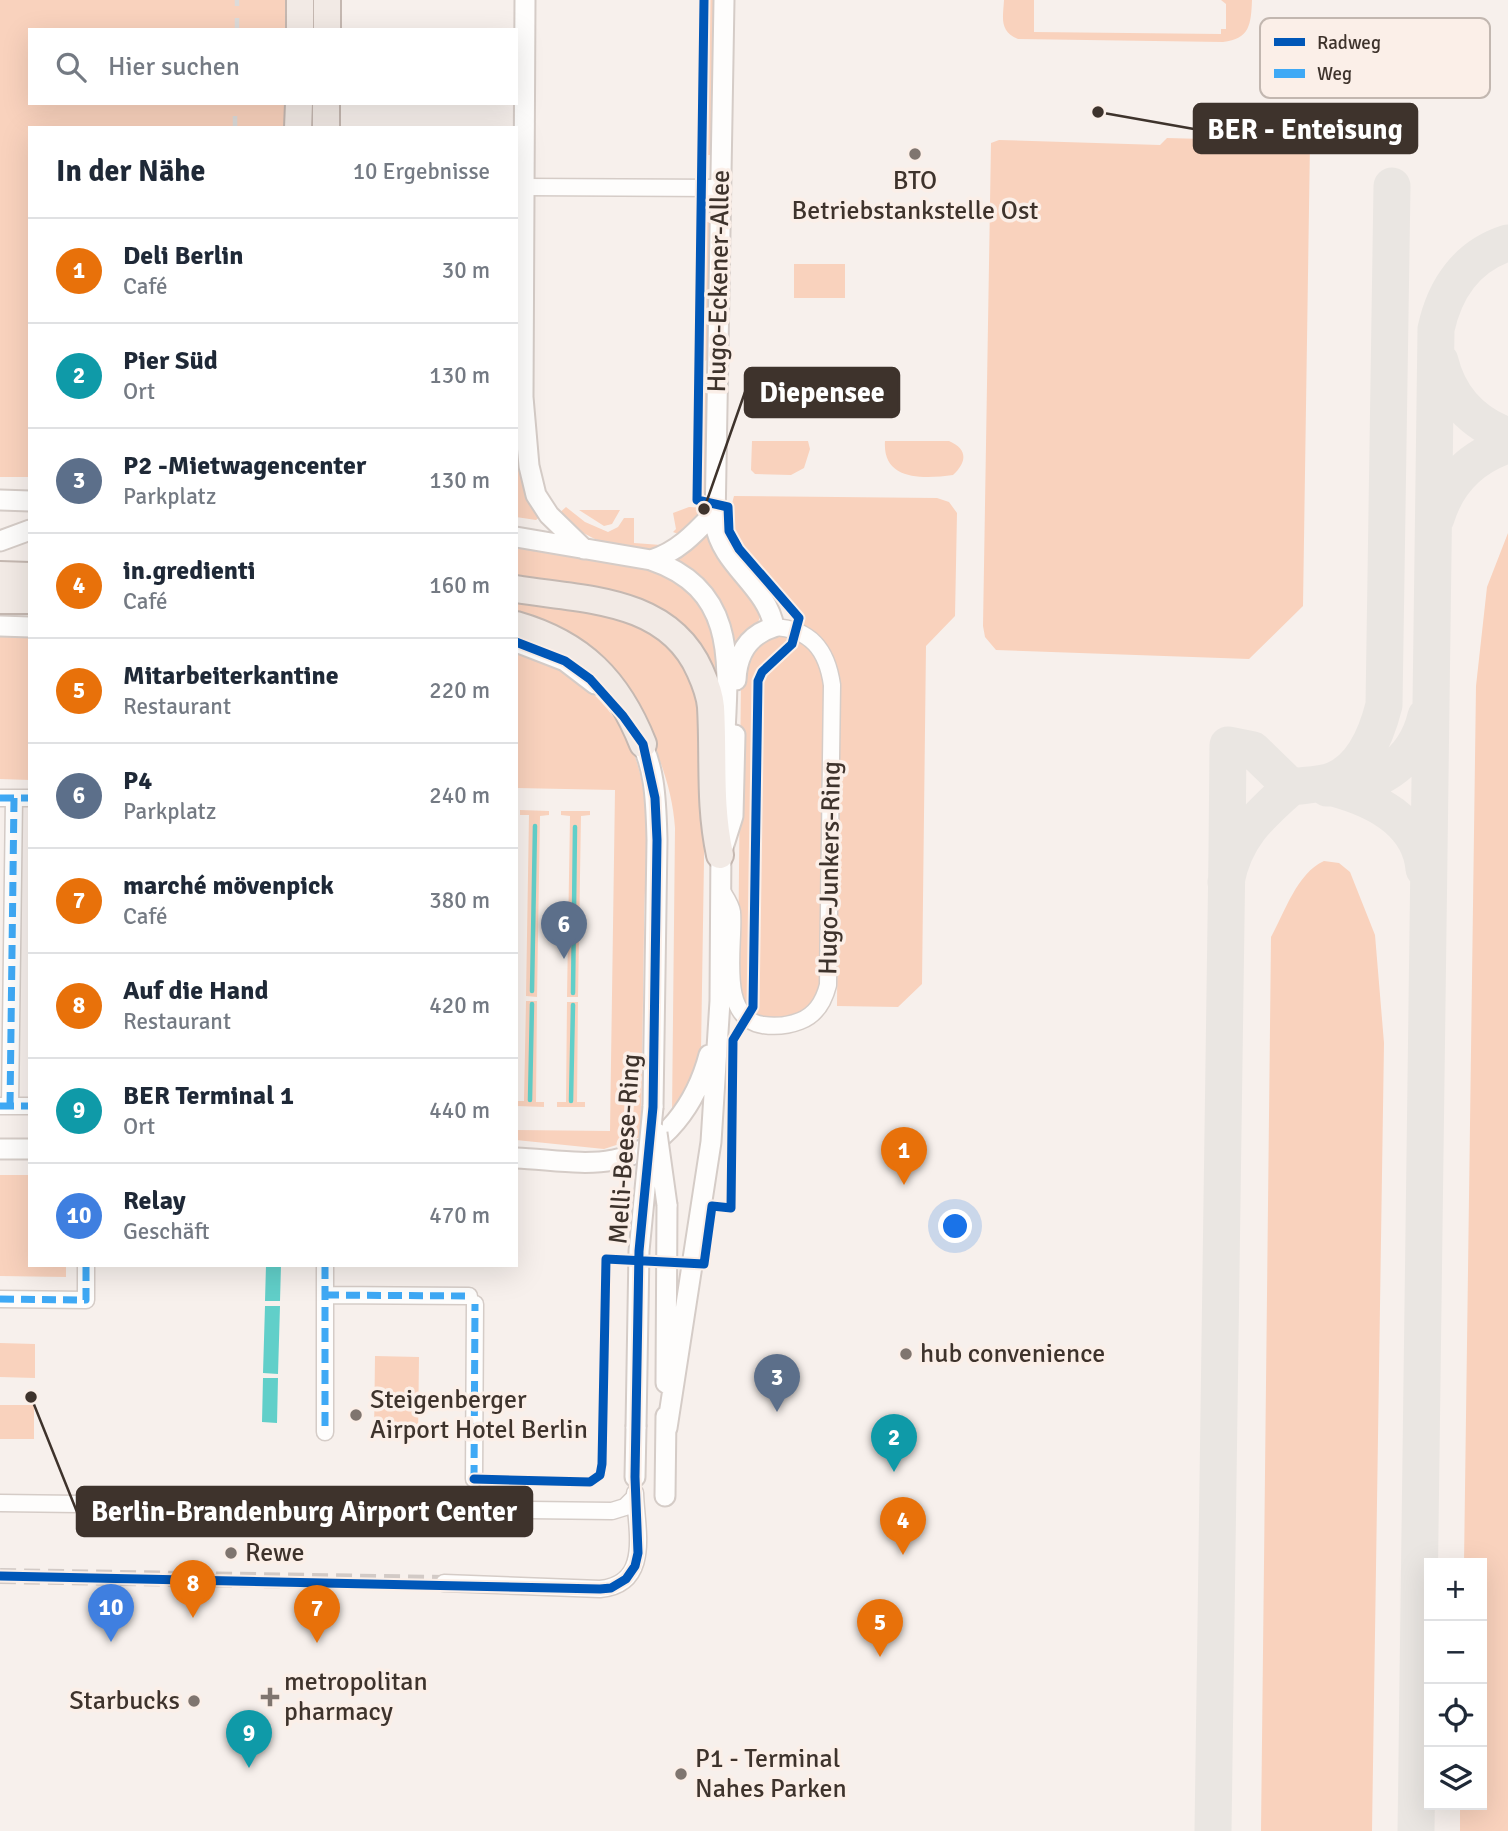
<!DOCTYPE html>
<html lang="de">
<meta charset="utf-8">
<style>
body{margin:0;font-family:Signika,sans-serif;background:#f2f2f3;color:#1f2937}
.controls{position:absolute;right:21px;bottom:21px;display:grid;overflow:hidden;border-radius:0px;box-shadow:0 7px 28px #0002}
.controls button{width:63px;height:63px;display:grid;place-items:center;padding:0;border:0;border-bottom:2px solid #e0e1e3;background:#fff;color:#1f2937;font:35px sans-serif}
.you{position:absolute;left:956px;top:1227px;width:24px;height:24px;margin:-18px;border:5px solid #fff;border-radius:50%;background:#1a73e8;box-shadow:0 0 0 10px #1a73e833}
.badge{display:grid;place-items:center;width:46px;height:46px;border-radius:50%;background:#b45309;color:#fff;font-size:23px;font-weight:700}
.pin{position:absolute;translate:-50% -58px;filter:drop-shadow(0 2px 4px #0008)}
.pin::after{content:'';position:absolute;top:37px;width:24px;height:21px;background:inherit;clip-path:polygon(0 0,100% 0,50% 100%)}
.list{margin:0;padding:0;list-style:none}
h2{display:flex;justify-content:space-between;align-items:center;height:91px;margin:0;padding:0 28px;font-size:30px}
h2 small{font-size:23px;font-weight:400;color:#747a83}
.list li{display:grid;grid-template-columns:46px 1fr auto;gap:21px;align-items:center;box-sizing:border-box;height:105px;padding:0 28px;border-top:2px solid #e0e1e3}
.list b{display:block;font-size:26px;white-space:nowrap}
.list p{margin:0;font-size:23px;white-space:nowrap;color:#747a83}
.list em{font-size:23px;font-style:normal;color:#747a83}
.icon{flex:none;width:38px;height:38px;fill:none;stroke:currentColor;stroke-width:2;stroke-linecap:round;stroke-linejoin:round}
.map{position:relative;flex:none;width:1508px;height:1831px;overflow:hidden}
.search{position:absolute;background:#fff;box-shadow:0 7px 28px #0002;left:28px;top:28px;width:490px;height:77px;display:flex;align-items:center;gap:18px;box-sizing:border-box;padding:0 24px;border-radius:0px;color:#747a83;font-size:26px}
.panel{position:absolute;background:#fff;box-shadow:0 7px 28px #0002;left:28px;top:126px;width:490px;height:1141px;border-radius:0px}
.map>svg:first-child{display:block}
.green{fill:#f9d2bd}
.water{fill:#61cfc9}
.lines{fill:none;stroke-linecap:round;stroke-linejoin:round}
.stream{stroke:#61cfc9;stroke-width:4.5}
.taxiway{stroke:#eae6e2;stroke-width:37}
.minor-tunnel{stroke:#d2cac6;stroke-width:16;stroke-dasharray:16 8;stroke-linecap:butt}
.minor-casing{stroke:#d5ccc7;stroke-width:19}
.tertiary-casing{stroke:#d5ccc7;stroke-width:23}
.trunk-casing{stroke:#c5b8b1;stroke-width:30}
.minor{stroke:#fefdfc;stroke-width:16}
.tertiary{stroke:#fefdfc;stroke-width:19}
.trunk{stroke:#f2eae5;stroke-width:26}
.rail{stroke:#dddbd9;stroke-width:4.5;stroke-dasharray:12 12;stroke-linecap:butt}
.tertiary-bridge-casing{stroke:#d5ccc7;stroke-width:23;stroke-linecap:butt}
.tertiary-bridge{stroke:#fefdfc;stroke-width:19}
.quiet{stroke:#3fa9f5;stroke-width:7;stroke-dasharray:14 7;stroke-linecap:butt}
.cycleway-casing{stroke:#fbefe8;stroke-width:13}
.cycleway{stroke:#0057b8;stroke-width:9}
.poi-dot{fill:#7f756f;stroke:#fbefe8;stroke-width:2.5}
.labels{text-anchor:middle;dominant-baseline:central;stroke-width:7;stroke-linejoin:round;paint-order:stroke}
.poi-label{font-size:26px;fill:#3e332c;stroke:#fbefe8;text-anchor:start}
.street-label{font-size:26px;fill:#3e332c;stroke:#fbefe8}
.key{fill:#fbefe8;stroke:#c2b7b0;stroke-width:2}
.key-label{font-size:19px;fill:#3e332c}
.leader{fill:none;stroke:#3e332c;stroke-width:2.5}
.callout-dot{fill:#3e332c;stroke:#fbefe8;stroke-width:2.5}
.callout{fill:#3e332c;stroke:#3e332c;stroke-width:2.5}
.callout-label{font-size:28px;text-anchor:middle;font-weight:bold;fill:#fff}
</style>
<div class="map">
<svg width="1508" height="1831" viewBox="0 0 1508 1831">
<rect width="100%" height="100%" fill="#f7f0ec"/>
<path class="green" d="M0,0h288l-1,30h-257v73h256v25h-256v349h-30z
M707,0h9l-2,155h-9z
M1004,0h30v32l187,2v-5h5v-25l-5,-4h31c-1,24 -2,39 -29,42l-205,-3c-19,-8 -15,-21 -14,-39z
M1256,127h31l23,15 -7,464 -54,53 -253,-9 -11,-13 -2,-11 8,-483 8,-3 161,5 7,-7 74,2z
M704,222h7v135l-9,6z
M794,264h51v34h-51z
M702,382l8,6 -1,109 -8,-5z
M752,441h56l2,8 -6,19 -13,7 -36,-1 -4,-4z
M885,441h64c19,8 18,21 4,34 -29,4 -71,6 -68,-34z
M516,454l5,3 21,58 -6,5 -20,-3z
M734,496l203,2 12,4 8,11 -2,103 -29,30 -4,338 -24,23 -61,-1 3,-327c-6,-26 -14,-43 -39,-55l1,-8 -9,-6c-25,-31 -73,-69 -59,-114z
M566,507l19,15 23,10 10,-5 6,-9h10v25l27,2c-24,20 -84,-12 -104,-30z
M689,507l18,1 -26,27 -8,-3 3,-3 -3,-16z
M579,510h41l-8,14 -8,2z
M704,533l55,71c5,20 -7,26 -21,38h-5l-7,-26 -54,-57z
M1508,533v1298h-48v-26h22v-242h-18l12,-877 11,-99z
M516,547l137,22 35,18 26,37 5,72 -27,-54 -176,-61z
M516,597l130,26 43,42 17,68 -5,318 -3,19 -26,44 3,-286c-2,-32 -12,-62 -25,-92l-134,-119z
M0,634h30v146l-30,-1z
M781,635l10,1 -1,5 -30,26 -6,17 -4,319 -3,5 -4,-8 -5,-31 3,-293c6,-22 18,-35 40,-41z
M797,638c22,10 25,30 29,52l-5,300c-15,25 -39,35 -67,24l6,-327c2,-24 30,-29 37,-49z
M516,648c49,20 87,44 112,92 28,56 16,129 16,189 -1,69 -2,139 -3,208l-37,12 -88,-9v-10l94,1 5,-341 -99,-2z
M520,810l29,1v4l-9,1 -3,181 -11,-1 3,-181h-9z
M561,811h29v4l-9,1 -3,181h-11l3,-181 -9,-1z
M1324,861l15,2 11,9 25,63 9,108 -12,788h-111l10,-894c14,-25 26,-64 53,-76z
M526,1001h11l-1,101h8v5l-28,-1v-5h8z
M567,1002h11l-1,100h8v5h-28v-5h9z
M0,1175h30v90h36v12l-66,-1z
M0,1343l35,1v34l-35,-1z
M375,1356l44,1 -1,80 -44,-1z
M0,1405h34v34h-34z"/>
<path class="water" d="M266,1265h15l-1,36h-15z
M265,1306h15l-2,68 -15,-1z
M263,1378h15l-1,45 -15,-1z"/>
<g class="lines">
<path class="stream" d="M532,991l3,-165
M573,993l2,-166
M530,1100l2,-96
M571,1101l2,-96"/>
<path class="taxiway" d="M1440,361c9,37 33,62 68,75
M1436,518c11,-36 35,-61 72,-73
M1291,787c13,-2 31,-2 43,-7 29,-12 43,-47 50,-75l8,-519
M1327,788c47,1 88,-24 99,-72
M1333,788c41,11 87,33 91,81
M1213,1831l14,-979 1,-107 25,5 38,37c-33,29 -57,51 -65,95
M1416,1831l20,-1502c9,-41 31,-73 72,-86"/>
<path class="minor-tunnel" d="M0,1576l444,7"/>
<defs>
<path id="minor" d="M522,187l198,1
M0,798h30
M720,888c4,7 11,16 12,24 3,33 -15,106 31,113 13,2 24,1 37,-4 16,-6 24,-20 28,-36l4,-300c-5,-35 -21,-56 -58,-58
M0,1106h30
M10,1106l4,-308
M325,1265v167
M325,1295l144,1
M0,1299l86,1v-35
M474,1479l1,-175
M0,1503l612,8 13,-4 10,-10
M444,1583l156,6c52,-5 36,-60 35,-96"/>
<path id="tertiary" d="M525,0l-2,397 6,69 7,29 13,20 35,34
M724,0l-9,524c7,42 52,62 59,103 -26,8 -37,27 -38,53
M0,500l30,1
M516,537l135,23c92,31 76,113 73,192
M0,541l30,-11
M651,560c27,-8 45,-28 64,-48
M0,626l30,1
M516,642l49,19 30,23
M636,734c20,29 20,72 21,106l-4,267
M721,854l12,-38 2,-81
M0,1149h30
M516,1158c31,1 67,8 97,2 52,-9 84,-59 96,-105
M666,1383l1,-178
M667,1428l44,-286 9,-141 1,-160
M635,1477l1,-50
M665,1496l1,-80"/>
<path id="trunk" d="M300,30v-30
M327,30v-30
M298,128l1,-25
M326,128v-25
M0,575l30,1
M516,589c68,11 152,9 184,82 5,11 10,24 11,36 3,52 -2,96 9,148
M0,600h30
M516,625c66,19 102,56 127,119"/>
</defs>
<use href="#minor" class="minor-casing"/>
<use href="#tertiary" class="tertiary-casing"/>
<use href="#trunk" class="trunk-casing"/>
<use href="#minor" class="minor"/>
<use href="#tertiary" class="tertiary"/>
<use href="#trunk" class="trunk"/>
<path class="rail" d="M237,30v-30
M235,128v-25"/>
<defs>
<path id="tertiary-bridge" d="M657,1133l10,72
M636,1427l3,-176 14,-144"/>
</defs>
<use href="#tertiary-bridge" class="tertiary-bridge-casing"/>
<use href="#tertiary-bridge" class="tertiary-bridge"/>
<path class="quiet" d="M0,798h30
M0,1106h30
M10,1106l4,-308
M325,1265v167
M325,1295l144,1
M0,1299l86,1v-35
M474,1479l1,-175"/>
<defs>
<path id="cycleway" d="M474,1479l116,3 10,-7 2,-11 4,-205 98,5 8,-58 19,2 2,-168 20,-33 5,-326 4,-9 30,-28 7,-26 -60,-69 -10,-18 -1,-24 -31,-7 7,-500
M0,1576l600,13 11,-1 15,-9 9,-13 3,-13 -3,-76 4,-226 14,-144 4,-267 -2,-42 -12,-54 -20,-28 -33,-37 -25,-18 -49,-19"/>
</defs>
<use href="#cycleway" class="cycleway-casing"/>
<use href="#cycleway" class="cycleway"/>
</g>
<g class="poi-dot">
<circle cx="915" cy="154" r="7"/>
<circle cx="906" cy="1354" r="7"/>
<circle cx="356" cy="1415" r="7"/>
<circle cx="231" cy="1553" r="7"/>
<path d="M266.5 1686.5h7v7h7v7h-7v7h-7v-7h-7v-7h7z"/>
<circle cx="194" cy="1701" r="7"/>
<circle cx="681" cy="1774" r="7"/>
</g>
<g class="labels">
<g class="poi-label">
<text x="915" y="181" text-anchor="middle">BTO<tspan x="915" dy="30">Betriebstankstelle Ost</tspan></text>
<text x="920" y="1354">hub convenience</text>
<text x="370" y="1400">Steigenberger<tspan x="370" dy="30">Airport Hotel Berlin</tspan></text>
<text x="245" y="1553">Rewe</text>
<text x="284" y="1682">metropolitan<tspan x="284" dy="30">pharmacy</tspan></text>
<text x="180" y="1701" text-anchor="end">Starbucks</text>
<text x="695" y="1759">P1 - Terminal<tspan x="695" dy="30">Nahes Parken</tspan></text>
</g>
<g class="street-label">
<text transform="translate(719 281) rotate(-89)">Hugo-Eckener-Allee</text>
<text transform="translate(830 868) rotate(-89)">Hugo-Junkers-Ring</text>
<text transform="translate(625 1149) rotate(-86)">Melli-Beese-Ring</text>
</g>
</g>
<rect x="1260" y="18" width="230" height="80" rx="10" class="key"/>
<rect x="1274" y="38" width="31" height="8" fill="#0057b8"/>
<rect x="1274" y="69" width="31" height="9" fill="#3fa9f5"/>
<g class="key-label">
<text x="1317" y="49">Radweg</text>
<text x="1317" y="80">Weg</text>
</g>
<path class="leader" d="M1098 112L1194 129M704 509L745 392M31 1397L77 1512"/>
<g class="callout-dot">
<circle cx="1098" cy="112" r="7"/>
<circle cx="704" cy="509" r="7"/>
<circle cx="31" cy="1397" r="7"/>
</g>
<g class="callout">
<rect x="1194" y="104" width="223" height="49" rx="7"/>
<rect x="745" y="368" width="154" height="49" rx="7"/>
<rect x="77" y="1487" width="455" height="49" rx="7"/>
</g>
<g class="callout-label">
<text x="1305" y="139">BER - Enteisung</text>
<text x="822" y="402">Diepensee</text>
<text x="304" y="1521">Berlin-Brandenburg Airport Center</text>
</g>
</svg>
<div class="controls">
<button>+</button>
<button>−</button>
<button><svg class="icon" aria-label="locate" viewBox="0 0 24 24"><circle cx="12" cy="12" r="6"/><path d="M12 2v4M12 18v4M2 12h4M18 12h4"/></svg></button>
<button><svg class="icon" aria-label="layers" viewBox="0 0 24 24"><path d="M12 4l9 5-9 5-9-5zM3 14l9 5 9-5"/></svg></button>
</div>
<div class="you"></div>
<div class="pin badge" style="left:904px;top:1185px;background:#e8710a">1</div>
<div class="pin badge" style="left:894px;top:1472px;background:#0f9aa8">2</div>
<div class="pin badge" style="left:777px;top:1412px;background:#5c6f8a">3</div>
<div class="pin badge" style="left:903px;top:1555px;background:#e8710a">4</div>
<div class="pin badge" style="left:880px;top:1657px;background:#e8710a">5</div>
<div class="pin badge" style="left:564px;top:959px;background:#5c6f8a">6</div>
<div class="pin badge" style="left:317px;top:1643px;background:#e8710a">7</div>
<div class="pin badge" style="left:193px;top:1618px;background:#e8710a">8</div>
<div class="pin badge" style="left:249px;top:1768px;background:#0f9aa8">9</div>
<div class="pin badge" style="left:111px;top:1642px;background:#3f7fe0">10</div>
<div class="search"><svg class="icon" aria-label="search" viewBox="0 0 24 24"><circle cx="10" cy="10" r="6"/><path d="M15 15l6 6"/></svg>Hier suchen</div>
<section class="panel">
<h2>In der Nähe<small>10 Ergebnisse</small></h2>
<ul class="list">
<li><span class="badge" style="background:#e8710a">1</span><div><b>Deli Berlin</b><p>Café</p></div><em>30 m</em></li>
<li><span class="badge" style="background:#0f9aa8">2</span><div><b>Pier Süd</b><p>Ort</p></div><em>130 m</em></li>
<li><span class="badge" style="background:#5c6f8a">3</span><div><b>P2 -Mietwagencenter</b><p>Parkplatz</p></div><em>130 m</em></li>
<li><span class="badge" style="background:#e8710a">4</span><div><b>in.gredienti</b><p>Café</p></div><em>160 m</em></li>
<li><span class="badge" style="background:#e8710a">5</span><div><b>Mitarbeiterkantine</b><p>Restaurant</p></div><em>220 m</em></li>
<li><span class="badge" style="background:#5c6f8a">6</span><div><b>P4</b><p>Parkplatz</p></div><em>240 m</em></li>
<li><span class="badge" style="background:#e8710a">7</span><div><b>marché mövenpick</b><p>Café</p></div><em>380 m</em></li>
<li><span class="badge" style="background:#e8710a">8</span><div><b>Auf die Hand</b><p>Restaurant</p></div><em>420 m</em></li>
<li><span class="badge" style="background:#0f9aa8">9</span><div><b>BER Terminal 1</b><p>Ort</p></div><em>440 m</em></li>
<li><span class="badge" style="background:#3f7fe0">10</span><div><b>Relay</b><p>Geschäft</p></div><em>470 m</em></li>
</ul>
</section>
</div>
